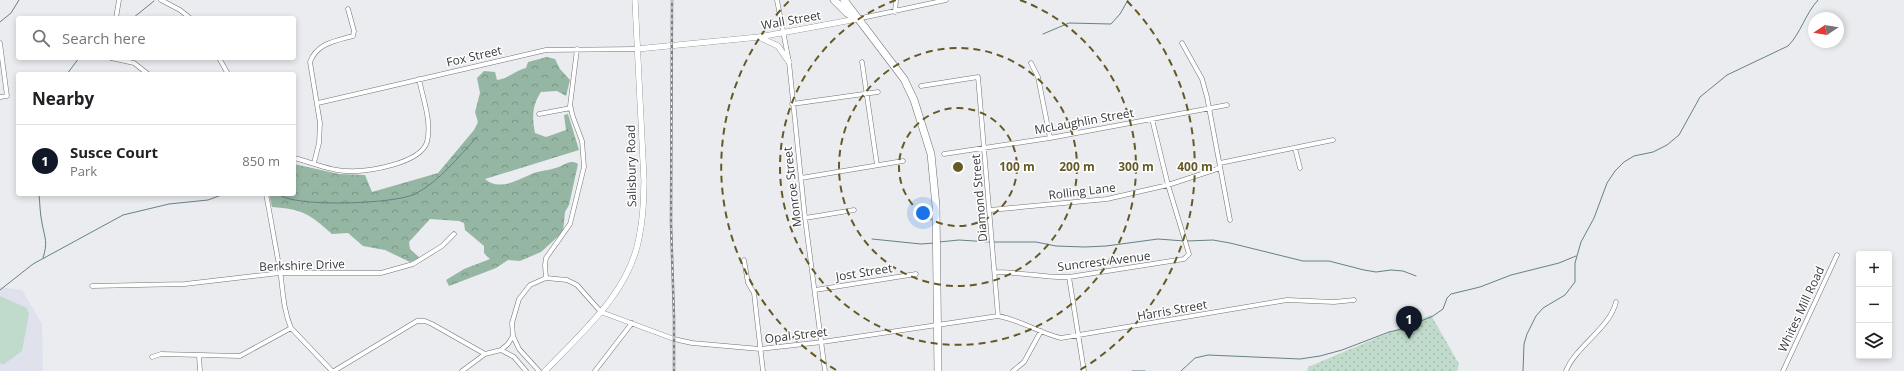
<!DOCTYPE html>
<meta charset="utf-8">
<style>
body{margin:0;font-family:"Open Sans",sans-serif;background:#f2f2f2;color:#202124}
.controls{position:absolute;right:12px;bottom:12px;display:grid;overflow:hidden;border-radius:4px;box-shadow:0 2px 6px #0003}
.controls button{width:36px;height:36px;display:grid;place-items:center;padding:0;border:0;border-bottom:1px solid #e0e0e0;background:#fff;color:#202124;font:20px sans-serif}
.compass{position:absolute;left:1808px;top:12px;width:36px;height:36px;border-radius:50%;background:#fff;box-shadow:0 2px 6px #0003;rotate:258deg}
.you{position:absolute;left:923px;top:213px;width:14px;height:14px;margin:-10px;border:3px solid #fff;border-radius:50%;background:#1a73e8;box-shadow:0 0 0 6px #1a73e833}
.badge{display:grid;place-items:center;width:26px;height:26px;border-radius:50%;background:#111827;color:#fff;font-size:13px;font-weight:700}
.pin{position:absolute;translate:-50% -33px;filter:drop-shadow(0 1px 2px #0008)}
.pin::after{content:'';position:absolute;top:21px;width:14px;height:12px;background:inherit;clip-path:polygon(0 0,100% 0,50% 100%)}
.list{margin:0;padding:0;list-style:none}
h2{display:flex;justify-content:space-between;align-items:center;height:52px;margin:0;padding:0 16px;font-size:17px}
h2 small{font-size:13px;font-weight:400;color:#757577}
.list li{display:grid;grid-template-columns:26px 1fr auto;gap:12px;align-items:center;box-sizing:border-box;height:72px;padding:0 16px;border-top:1px solid #e0e0e0}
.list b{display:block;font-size:15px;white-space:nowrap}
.list p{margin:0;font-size:13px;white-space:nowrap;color:#757577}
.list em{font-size:13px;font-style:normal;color:#757577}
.icon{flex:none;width:22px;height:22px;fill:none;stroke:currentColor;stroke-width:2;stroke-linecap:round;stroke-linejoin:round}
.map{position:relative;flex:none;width:1904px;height:371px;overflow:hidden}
.search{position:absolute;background:#fff;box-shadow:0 2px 6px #0003;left:16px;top:16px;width:280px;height:44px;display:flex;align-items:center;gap:10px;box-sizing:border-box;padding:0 14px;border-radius:4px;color:#757577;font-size:15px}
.panel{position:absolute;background:#fff;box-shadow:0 2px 6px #0003;left:16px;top:72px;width:280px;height:124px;border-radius:4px}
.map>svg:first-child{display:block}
.built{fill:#dfe2ed}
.grass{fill:#c0dbcb}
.forest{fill:url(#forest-crowns)}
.park{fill:url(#park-dots)}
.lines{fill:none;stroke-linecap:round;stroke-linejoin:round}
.stream{stroke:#668285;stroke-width:1}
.street-casing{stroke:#717275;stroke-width:5}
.secondary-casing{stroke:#717275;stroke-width:6}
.highway-casing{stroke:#717275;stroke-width:8}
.street{stroke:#fff;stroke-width:4}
.secondary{stroke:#fff;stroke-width:5.5}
.highway{stroke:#fff;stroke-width:7}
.rail-casing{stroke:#808083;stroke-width:2.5}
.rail{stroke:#fff;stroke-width:1;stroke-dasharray:3;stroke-linecap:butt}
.ring{fill:none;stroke:#655a27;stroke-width:2;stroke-dasharray:7 5}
.labels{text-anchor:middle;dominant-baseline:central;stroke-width:3;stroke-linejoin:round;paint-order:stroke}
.street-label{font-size:12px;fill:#39393b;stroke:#fff}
.centre{fill:#655a27;stroke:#fff;stroke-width:2}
.ring-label{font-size:12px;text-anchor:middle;font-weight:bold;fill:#655a27;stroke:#fff;stroke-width:3;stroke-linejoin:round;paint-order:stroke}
</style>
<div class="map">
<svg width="1904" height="371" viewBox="0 0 1904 371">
<defs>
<pattern id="forest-crowns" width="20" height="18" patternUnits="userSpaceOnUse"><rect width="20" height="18" fill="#96b6a4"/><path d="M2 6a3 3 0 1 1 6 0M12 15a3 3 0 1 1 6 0" fill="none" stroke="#7b9587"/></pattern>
<pattern id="park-dots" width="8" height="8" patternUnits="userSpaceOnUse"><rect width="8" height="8" fill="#c0dbcb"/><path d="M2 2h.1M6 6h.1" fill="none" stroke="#a6bdaf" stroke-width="1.8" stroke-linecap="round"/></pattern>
</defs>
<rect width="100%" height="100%" fill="#eaecef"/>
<path class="built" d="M0,287l22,3 20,34 1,47h-43z"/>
<path class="grass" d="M0,296l27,12 2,6 -7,37 -19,14 -3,-2z"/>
<path class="forest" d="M547,57l8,2 5,10 10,11 -4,16 -9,-5 -16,1c-9,13 -9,26 -6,41l11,4 20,-7 -2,-15 4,-1 11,36 -94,29c14,13 34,0 49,-6 9,-3 19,-3 27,-7 6,-3 11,-6 17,-2l-9,41 -4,7 -2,20 -22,20 -21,9 -12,-1 -12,8 -47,18 -3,-6 18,-11 26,-10 -6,-6v-7l-19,-16 -1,-7 -5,-2 -29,-2 -21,23 1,7 10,9 -10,4 -25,-12 -22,-4 -15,-13 -16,1c-22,-20 -30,-25 -60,-27l-3,-13h25v-30l45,10 26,1 7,17 66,-19 36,-43 4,-8 -3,-10 5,-19 -3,-15 7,-7 11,1 2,8c13,-2 17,-9 29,-12l2,-6z"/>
<path class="park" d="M1431,315l28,49 -2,7h-150l1,-4z"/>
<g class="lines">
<path class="stream" d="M133,18l21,-17
M0,22l11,-9 8,-13
M1043,34l26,-11 42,1 9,-10 8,-14
M67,74l12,-16
M39,194c1,10 1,20 3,29 3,16 6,19 1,35
M278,194c15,14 117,10 137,0 25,-13 43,-37 62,-57
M872,239l49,5 13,-1
M1187,241l26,-1 17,3 73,18h26l35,9 12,2 15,-2 12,1 13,5
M939,242l20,-2 31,2
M993,242h43l20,4 29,1 21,-1 52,-7 26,2
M0,290l33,-26 90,-49 46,-11 39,-4 16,-6
M1132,371h13
M1181,371l14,-13 13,-3 92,4 20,-3 22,-6 47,-18 13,-3 31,-13 10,-7 4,-11 4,-4 29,-7 31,-12 48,-12 17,-7
M1523,371l1,-27 3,-10 9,-18 7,-8 22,-13 10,-13v-19l6,-21 13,-24 13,-35 8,-12 9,-9 10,-6 19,-4 14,-7 12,-10 21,-38 27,-22 61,-29c13,-13 17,-32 30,-46"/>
<defs>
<path id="street" d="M161,0l19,10 10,8
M777,0l12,62 16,156 20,153
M895,12l1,-12
M116,18l3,-18
M857,19l89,-19
M0,43l7,53 -7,1
M1182,43l20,36 5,18 23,123
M111,58l23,5 14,11
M219,58l9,16
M862,62l15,103
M1031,63l7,14 12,61
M921,86l57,-9 20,239
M318,103l228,-53 91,-1
M792,104l86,-12
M539,114l32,-6
M1295,148l5,20
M944,154l106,-16 177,-33
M294,158c17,4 36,13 53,13 20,1 73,-7 80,-29 5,-20 -4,-43 -8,-63
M314,163l5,-20 1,-20 -10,-61c7,-19 25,-21 43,-26l1,-5 -6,-22
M1220,163l113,-23
M801,178l102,-17
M266,194c5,25 9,51 14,76 3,20 3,39 11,58l41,43
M990,210l117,-11 61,-14 52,-17
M805,218l49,-8
M744,260l4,23 6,10 9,78
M995,272c25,0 49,6 74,5l115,-18 5,-5 -21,-69 -16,-66
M1069,277l15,94
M546,278l-1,-13 1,-7 24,-34 14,-57 -2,-26 -9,-24 -3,-11 7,-57
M92,286l93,-2 95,-11h101l32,-9 29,-18 12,-12
M815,290l101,-16
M513,336l6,13 20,22
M501,350l13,7 12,14
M199,356l1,15
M152,357l9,-3 79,2 51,-28
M334,371l83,-50h8l7,3 53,30
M462,371l23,-17 16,-4 7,-6 5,-8 -1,-13 7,-24 11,-14 16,-7 21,2 10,5 24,27 73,27 18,4 68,6 62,-7 176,-26c23,4 41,17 63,22l226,-38 47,2 20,-2
M595,371l37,-48
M1013,371l11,-9 17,-31
M1566,371c10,-25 44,-43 50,-69
M1783,371l54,-116"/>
<path id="secondary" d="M761,38l17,8 11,16
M637,49l122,-12 98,-18
M545,371c37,-39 84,-78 94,-133 4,-19 5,-39 5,-58l-9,-180"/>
<path id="highway" d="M834,0l13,13 8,5
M844,0l60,79 10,21 17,54 5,52 2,165"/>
</defs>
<use href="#street" class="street-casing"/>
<use href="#secondary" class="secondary-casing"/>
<use href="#highway" class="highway-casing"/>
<use href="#street" class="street"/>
<use href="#secondary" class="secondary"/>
<use href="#highway" class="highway"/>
<defs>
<path id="rail" d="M672,0l-1,223 3,94v54"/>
</defs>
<use href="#rail" class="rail-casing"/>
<use href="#rail" class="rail"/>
</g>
<g class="ring">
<circle cx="958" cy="167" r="59"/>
<circle cx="958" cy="167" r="119"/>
<path d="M1020 0A178 178 0 1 1 896 0"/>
<path d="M836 370A237 237 0 0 1 789 1M1127 1A237 237 0 0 1 1080 370"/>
</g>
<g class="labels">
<g class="street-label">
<text transform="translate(791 20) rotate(-10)">Wall Street</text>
<text transform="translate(474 56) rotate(-13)">Fox Street</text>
<text transform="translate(1084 121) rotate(-10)">McLaughlin Street</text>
<text transform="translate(631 166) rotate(-91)">Salisbury Road</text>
<text transform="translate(792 187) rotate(-97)">Monroe Street</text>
<text transform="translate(1082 191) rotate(-7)">Rolling Lane</text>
<text transform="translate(979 198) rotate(-95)">Diamond Street</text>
<text transform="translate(1104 261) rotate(-7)">Suncrest Avenue</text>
<text transform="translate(302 265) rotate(-2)">Berkshire Drive</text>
<text transform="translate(864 272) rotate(-9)">Jost Street</text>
<text transform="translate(1801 309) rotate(-65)">Whites Mill Road</text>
<text transform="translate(1172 310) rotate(-10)">Harris Street</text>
<text transform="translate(796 335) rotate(-7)">Opal Street</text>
</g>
</g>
<circle cx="958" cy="167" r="6" class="centre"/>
<g class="ring-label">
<text x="1017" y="171">100 m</text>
<text x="1077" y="171">200 m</text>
<text x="1136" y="171">300 m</text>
<text x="1195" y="171">400 m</text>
</g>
</svg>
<div class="controls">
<button>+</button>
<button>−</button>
<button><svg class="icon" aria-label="layers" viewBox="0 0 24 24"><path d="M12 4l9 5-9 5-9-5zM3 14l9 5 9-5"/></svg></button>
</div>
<svg class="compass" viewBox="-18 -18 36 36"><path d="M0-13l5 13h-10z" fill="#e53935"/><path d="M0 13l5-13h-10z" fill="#757577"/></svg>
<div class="you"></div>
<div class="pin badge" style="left:1409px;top:339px">1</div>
<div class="search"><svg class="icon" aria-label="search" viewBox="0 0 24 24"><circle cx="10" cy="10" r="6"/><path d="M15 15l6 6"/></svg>Search here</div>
<section class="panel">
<h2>Nearby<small></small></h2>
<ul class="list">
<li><span class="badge">1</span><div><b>Susce Court</b><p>Park</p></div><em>850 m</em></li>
</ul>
</section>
</div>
